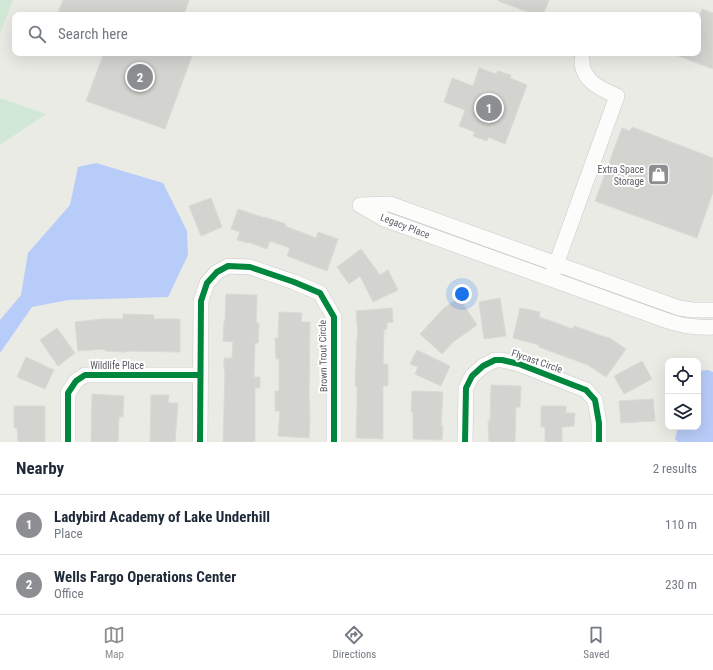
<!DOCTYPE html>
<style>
body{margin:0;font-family:"Roboto Condensed",sans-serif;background:#f6f6f7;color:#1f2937}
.controls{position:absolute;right:12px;bottom:12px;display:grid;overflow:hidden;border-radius:8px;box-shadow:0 4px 16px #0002}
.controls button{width:36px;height:36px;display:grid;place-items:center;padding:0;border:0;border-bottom:1px solid #e0e1e3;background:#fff;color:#1f2937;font:20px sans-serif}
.you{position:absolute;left:462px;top:294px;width:14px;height:14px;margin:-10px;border:3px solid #fff;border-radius:50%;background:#1a73e8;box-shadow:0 0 0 6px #1a73e833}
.badge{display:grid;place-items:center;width:26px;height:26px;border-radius:50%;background:#8d8e92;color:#fff;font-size:13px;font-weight:700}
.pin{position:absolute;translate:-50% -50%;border:2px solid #fff;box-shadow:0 1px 4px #0006}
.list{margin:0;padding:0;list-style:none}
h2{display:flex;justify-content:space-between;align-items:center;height:52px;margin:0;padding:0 16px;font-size:17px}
h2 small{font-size:13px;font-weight:400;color:#747a83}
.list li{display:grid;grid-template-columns:26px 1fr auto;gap:12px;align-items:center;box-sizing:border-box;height:60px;padding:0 16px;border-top:1px solid #e0e1e3}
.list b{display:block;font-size:15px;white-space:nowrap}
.list p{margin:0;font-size:13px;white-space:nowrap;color:#747a83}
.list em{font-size:13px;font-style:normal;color:#747a83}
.icon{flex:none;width:22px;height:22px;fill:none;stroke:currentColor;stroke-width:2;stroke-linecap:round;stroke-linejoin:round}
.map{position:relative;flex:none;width:713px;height:442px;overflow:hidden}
.search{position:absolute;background:#fff;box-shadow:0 4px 16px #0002;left:12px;right:12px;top:12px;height:44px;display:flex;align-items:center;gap:10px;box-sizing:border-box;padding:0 14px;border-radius:8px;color:#747a83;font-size:15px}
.sheet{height:172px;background:#fff}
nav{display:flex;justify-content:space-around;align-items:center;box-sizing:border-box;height:56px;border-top:1px solid #e0e1e3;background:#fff;font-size:11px;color:#747a83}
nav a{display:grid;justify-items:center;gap:2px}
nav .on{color:#8d8e92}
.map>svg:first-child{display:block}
.green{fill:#d2e8d6}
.water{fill:#b7ccf8}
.building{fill:#d3d3d0;stroke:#dadad5}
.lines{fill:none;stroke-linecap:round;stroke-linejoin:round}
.minor-casing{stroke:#c8c9c8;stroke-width:16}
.minor{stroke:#fcfcfb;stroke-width:15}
.cycleway-casing{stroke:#fff;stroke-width:8}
.cycleway{stroke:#00873e;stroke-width:6}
.labels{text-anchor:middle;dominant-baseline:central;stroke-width:4;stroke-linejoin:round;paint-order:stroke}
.poi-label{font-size:10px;fill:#5b5c64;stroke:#fff;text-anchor:end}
.street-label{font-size:10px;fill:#5b5c64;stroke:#fff}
</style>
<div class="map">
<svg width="713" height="442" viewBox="0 0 713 442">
<rect width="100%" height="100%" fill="#ebebe6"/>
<path class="green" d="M0,0h13l-13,33z
M0,98l46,16 -46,31z"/>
<path class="water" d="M96,163l67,20 24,48 1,24 -20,42 -100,3 -36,7 -32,46v-33l21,-25 7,-42 42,-48 8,-38z
M708,370l5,2v70h-35l-3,-3 3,-12h20v-56z"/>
<path class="building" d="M63,0h126l-5,15h-127z
M498,0h51l-6,15h-7l-38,-14z
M702,9l11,4v56l-40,-15v-1h25v-33z
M104,53h89l-28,76 -79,-28z
M479,68l17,6 2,-3 13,4 -1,3 17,7 -22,59 -17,-7 -1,4 -14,-5 2,-4 -16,-6 6,-16 -21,-8 8,-24 21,8z
M632,127l81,31v34l-16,46 -102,-37 27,-73 8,3z
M211,198l11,29 -21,9 -12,-30z
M238,209l27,9v-1l21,7 -1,2 31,12 2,-6 20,7 -11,32 -40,-15 3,-8 -20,-7 -3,8 -19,-7v1l-11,-3 3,-8 -9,-3z
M361,249l19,26 8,-5 10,20 -25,12 -13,-26 -11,8 -12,-17z
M226,294l31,1 -1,28h3l-1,20h-3l-1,34h6v11h-5v54h-32l2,-72h-1v-12h8l1,-16 -10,-1 1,-20h1z
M459,298l18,27 -24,17 -11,12 -22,-20 24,-26z
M500,298l6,38 -22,3 -5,-37z
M392,308l1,14 -6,1v6l-3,1 -1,34h5v22h-5v53l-27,-1 1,-34v-18h-2l2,-49h1l-2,-26z
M520,308l20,4 -1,5 34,12 1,-3 34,12v-1l18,12 -20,28 -18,-12 -49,-18v-2l-26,-7z
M279,312l23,1 -1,9h9l-1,72 1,24 -1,20 -31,-2 2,-25h-5v-20h4v-32h-3l-1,-21h3z
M123,314l31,1v4h26v33l-54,-1v1l-21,-1v-2l-27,2 -3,-29 28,-3h20z
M57,328l18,25 -17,13 -18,-26z
M417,350l33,16 -9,20 -26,-12 3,-7 -8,-3z
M26,357l28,13 -9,19 -28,-12z
M642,361l10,18 -28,15 -10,-18z
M491,385l30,1 -1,21h-4l-1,35h-26l-1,-21h2z
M412,391l31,1 -2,34h2l-1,14 -29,-1v-27h-2z
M92,394l32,2 -1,21h-4l-1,25h-27z
M151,395h18l-1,8h10l-3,39h-25z
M653,399l2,22 -34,2 -2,-22z
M14,406h31v36h-27l-1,-14h-3z
M541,406h25v7h9l-1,13 -12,1v15h-17v-15h-4z"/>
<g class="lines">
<defs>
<path id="minor" d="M553,273l64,-177c-16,-7 -36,-15 -35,-37
M713,310h-20l-14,-2 -289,-104 -30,1 24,14 281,101c16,6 32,8 48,7
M68,442v-49l8,-12 9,-6h115
M200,442l1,-141 6,-18 10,-11 11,-6 22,1 44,15 26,11 14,24v125
M465,442l1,-54 6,-12 11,-10 12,-6h7l17,4 67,26 9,10 4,23v19"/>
</defs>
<use href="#minor" class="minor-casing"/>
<use href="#minor" class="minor"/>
<defs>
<path id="cycleway" d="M68,442v-49l8,-12 9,-6h115
M200,442l1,-141 6,-18 10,-11 11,-6 22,1 44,15 26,11 14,24v125
M465,442l1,-54 6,-12 11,-10 12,-6h7l17,4 67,26 9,10 4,23v19"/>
</defs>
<use href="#cycleway" class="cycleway-casing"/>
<use href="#cycleway" class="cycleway"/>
</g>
<defs>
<symbol id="shop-square" viewBox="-11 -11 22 22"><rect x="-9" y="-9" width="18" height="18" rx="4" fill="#8d8e92" stroke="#fff"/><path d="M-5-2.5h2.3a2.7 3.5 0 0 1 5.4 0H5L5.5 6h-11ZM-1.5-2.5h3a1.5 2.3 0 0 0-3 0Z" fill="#fff"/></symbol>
</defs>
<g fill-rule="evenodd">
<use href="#shop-square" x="646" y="162" width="25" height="25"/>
</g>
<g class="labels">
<g class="poi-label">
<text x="644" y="169">Extra Space<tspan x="644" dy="12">Storage</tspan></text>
</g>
<g class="street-label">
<text transform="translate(405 226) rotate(21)">Legacy Place</text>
<text transform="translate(323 356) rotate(-91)">Brown Trout Circle</text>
<text transform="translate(537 361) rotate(19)">Flycast Circle</text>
<text x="117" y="365">Wildlife Place</text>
</g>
</g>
</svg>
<div class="controls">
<button><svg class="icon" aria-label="locate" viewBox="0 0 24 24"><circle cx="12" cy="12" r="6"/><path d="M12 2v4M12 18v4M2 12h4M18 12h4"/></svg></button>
<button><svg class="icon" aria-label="layers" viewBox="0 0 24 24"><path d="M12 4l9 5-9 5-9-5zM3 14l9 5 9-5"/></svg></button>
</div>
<div class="you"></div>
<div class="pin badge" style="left:489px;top:108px">1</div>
<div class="pin badge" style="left:140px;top:77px">2</div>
<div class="search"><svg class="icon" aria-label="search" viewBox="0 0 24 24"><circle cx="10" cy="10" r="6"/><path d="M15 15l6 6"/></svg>Search here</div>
</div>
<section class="sheet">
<h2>Nearby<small>2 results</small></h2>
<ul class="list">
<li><span class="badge">1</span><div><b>Ladybird Academy of Lake Underhill</b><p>Place</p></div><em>110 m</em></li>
<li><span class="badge">2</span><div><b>Wells Fargo Operations Center</b><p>Office</p></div><em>230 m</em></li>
</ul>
</section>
<nav>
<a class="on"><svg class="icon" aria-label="map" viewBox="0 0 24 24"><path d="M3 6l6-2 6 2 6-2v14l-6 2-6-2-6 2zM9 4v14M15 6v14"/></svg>Map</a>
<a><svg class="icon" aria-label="directions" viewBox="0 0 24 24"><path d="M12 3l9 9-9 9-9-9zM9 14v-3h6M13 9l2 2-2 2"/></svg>Directions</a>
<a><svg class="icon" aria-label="saved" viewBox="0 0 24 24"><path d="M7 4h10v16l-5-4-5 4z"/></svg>Saved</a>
</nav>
